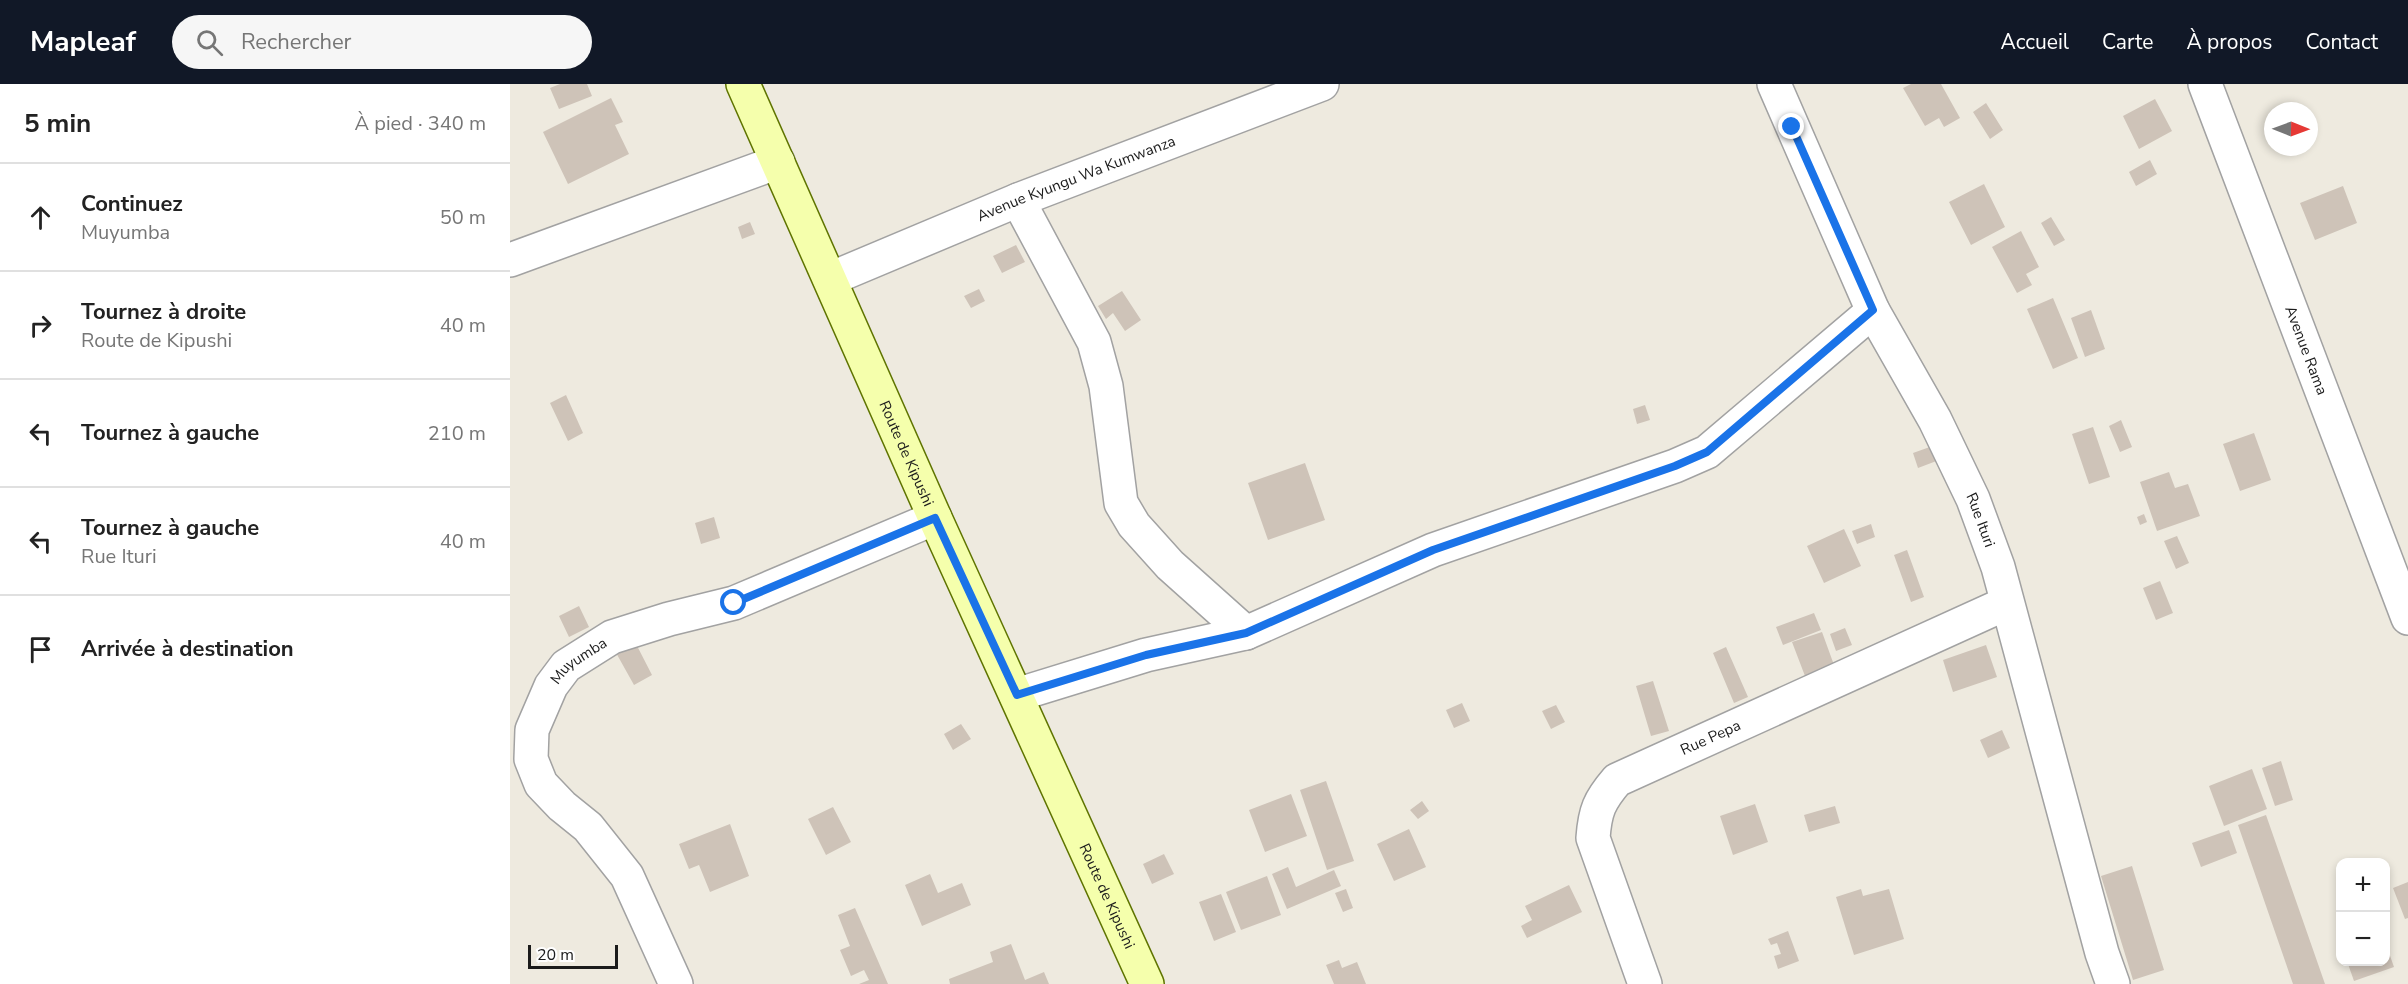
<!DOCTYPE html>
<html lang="fr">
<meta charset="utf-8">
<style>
body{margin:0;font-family:"Nunito Sans",sans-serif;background:#f6f6f6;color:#222}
.controls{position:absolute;right:18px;bottom:18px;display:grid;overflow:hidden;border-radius:12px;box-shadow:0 3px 9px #0003}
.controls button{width:54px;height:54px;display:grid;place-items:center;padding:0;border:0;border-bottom:2px solid #e0e0e0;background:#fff;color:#222;font:30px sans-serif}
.compass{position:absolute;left:1754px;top:18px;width:54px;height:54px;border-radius:50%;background:#fff;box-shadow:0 3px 9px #0003;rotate:91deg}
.scale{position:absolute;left:18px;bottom:15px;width:90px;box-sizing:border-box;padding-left:6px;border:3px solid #1b1b1b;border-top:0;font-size:16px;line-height:21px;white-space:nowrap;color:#1b1b1b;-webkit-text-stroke:4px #fff;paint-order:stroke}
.stop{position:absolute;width:18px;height:18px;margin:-14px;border:4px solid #1a73e8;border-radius:50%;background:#fff}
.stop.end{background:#1a73e8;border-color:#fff;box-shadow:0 2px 6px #0008}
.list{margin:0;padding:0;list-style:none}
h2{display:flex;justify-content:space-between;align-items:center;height:78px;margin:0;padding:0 24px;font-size:26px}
h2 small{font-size:20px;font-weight:400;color:#767676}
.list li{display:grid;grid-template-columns:39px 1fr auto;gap:18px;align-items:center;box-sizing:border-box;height:108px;padding:0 24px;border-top:2px solid #e0e0e0}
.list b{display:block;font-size:22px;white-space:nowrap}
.list p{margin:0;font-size:20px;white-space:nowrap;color:#767676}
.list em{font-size:20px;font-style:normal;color:#767676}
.icon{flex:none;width:33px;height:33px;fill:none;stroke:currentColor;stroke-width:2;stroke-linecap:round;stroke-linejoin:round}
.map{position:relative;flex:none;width:1898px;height:900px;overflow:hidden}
header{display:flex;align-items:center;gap:36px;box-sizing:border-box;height:84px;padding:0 30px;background:#111827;color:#fff}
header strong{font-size:28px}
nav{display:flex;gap:33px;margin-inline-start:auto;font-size:21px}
.search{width:420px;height:54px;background:#f6f6f6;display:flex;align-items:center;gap:15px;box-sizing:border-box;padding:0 21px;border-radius:33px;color:#767676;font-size:22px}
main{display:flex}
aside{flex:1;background:#fff}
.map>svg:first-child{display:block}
.building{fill:#cec3b8}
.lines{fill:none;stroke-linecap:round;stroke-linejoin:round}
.minor-casing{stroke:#a2a2a2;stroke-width:36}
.secondary-casing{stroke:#5f7400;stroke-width:36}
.minor{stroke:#fff;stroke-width:33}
.secondary{stroke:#f5ffac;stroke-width:33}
.route{stroke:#1a73e8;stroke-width:8}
.labels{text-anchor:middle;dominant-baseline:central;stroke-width:4.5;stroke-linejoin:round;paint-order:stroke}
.street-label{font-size:15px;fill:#1b1b1b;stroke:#fff}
</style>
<header>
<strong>Mapleaf</strong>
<div class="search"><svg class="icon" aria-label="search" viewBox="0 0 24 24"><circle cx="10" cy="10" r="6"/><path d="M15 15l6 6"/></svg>Rechercher</div>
<nav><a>Accueil</a><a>Carte</a><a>À propos</a><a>Contact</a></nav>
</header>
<main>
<aside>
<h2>5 min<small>À pied · 340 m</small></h2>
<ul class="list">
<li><svg class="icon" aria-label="ahead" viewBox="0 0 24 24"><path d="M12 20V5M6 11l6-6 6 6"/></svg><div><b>Continuez</b><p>Muyumba</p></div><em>50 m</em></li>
<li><svg class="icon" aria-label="right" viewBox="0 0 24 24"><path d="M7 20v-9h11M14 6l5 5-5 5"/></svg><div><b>Tournez à droite</b><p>Route de Kipushi</p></div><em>40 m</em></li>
<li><svg class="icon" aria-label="left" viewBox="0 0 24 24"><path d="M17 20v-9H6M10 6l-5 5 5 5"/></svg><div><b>Tournez à gauche</b></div><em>210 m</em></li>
<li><svg class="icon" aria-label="left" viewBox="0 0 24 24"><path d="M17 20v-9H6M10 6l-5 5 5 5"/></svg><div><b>Tournez à gauche</b><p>Rue Ituri</p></div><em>40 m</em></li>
<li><svg class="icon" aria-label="arrive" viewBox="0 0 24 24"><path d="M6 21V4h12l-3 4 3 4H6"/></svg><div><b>Arrivée à destination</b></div></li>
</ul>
</aside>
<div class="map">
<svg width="1898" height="900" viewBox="0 0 1898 900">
<rect width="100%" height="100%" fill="#eeeadf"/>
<path class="building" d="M50,0h27l5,12 -33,13 -9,-21z
M1401,0h30l19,34 -16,9 -5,-9 -14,8 -22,-38z
M101,14l12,24 -8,3 14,29 -61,30 -25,-52z
M1645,15l17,32 -33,18 -16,-33z
M1476,19l17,27 -13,9 -17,-27z
M1640,76l7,14 -21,12 -7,-14z
M1474,100l21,43 -34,18 -22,-43z
M1833,102l14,37 -42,17 -15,-37z
M1541,133l14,23 -11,6 -13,-23z
M240,138l5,12 -13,5 -4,-12z
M1511,147l18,36 -13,7 6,11 -15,8 -25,-46z
M506,161l9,17 -23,11 -9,-17z
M469,205l6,12 -14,7 -7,-12z
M612,207l19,29 -16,11 -12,-18 -7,6 -8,-13z
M1543,214l25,60 -25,11 -26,-60z
M1581,226l14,39 -20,8 -14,-39z
M56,311l17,38 -15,8 -18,-38z
M1135,321l5,15 -13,4 -4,-15z
M1611,336l11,27 -12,5 -11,-26z
M1583,343l17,50 -21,7 -17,-50z
M1744,349l17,47 -31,11 -17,-47z
M1431,359l6,14 -29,11 -5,-15z
M795,379l20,57 -57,20 -20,-57z
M1659,388l6,16 13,-4 12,32 -43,15 -17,-49z
M1634,430l3,8 -7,3 -3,-8z
M204,433l6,21 -19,6 -6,-21z
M1361,440l4,13 -18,7 -5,-13z
M1334,445l17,37 -37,17 -17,-37z
M1667,452l12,27 -13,6 -12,-28z
M1397,466l17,47 -13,5 -17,-47z
M1650,497l13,32 -17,7 -13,-32z
M69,522l10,21 -20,10 -10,-21z
M1304,529l7,17 -38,15 -7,-18z
M1335,544l7,17 -16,6 -6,-17z
M1312,548l12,33 -29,11 -13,-34z
M124,556l18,35 -18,10 -19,-34z
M1476,561l11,32 -44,15 -10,-32z
M1216,563l22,50 -14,6 -21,-50z
M1143,597l16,50 -18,5 -15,-50z
M952,619l8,18 -16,7 -8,-18z
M1046,621l9,17 -14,7 -9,-18z
M451,640l10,15 -18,11 -9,-16z
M1492,646l8,18 -22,10 -8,-18z
M1771,677l12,39 -18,6 -13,-38z
M1742,685l15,40 -43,17 -15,-40z
M816,697l28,80 -27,9 -27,-80z
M781,710l16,42 -42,16 -16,-42z
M912,717l7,10 -11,8 -8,-9z
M1245,720l13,38 -35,13 -13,-39z
M1325,722l5,17 -31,9 -5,-17z
M323,723l18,35 -25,13 -18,-36z
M1756,731l59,169h-32l-55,-159z
M220,740l19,52 -39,16 -11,-27 -10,4 -10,-25z
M899,745l17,38 -32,14 -17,-37z
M1719,746l8,23 -36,14 -9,-24z
M654,770l10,20 -22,10 -9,-20z
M1622,782l32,104 -31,10 -32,-104z
M778,783l8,20 38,-17 7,16 -54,23 -15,-35z
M420,790l8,19 24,-10 9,22 -49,21 -17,-41z
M757,792l14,39 -40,15 -15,-38z
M1898,798v36l-3,1 -12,-31z
M1059,801l13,27 -55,26 -6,-12 11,-6 -7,-14z
M836,805l7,19 -10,4 -8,-19z
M1351,805l2,7 26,-7 15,50 -50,16 -18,-58z
M711,810l15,38 -22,9 -15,-39z
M345,824l33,76h-29l10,-4 -5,-10 -13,6 -11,-26 10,-4 -12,-31z
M1278,847l11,30 -21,8 -4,-13 7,-2 -4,-11 -6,2 -3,-6z
M501,860l14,36 19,-8 5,12h-99l-1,-5 44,-17 -3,-10z
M1878,866l6,17 -40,14 -6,-17 8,-2h30v-11z
M829,876l3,8 15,-6 9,22h-32l-8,-19z"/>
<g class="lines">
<defs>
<g id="minor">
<path id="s1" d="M1264,0l99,227 62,109 38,79 25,68 104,386 11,31"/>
<path id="s2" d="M1695,0l203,534"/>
<path d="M508,116l76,142 12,44 15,117 13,22 36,40 76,68"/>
<path d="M0,176l268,-98"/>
<path id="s3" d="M320,195l188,-79 304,-116"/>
<path d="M506,611l130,-40 100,-22 187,-83 242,-84 32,-14 166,-141"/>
<path id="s4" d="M166,900l-49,-108 -39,-49 -26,-21 -21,-22 -10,-25 1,-29 19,-44 15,-20 46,-29 57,-18 65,-16 201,-85"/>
<path id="s5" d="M1135,900l-52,-146c2,-27 6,-37 24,-58l390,-177"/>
</g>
<g id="secondary">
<path id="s6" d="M233,0l192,434 212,466"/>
</g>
</defs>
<use href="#minor" class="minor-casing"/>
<use href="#secondary" class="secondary-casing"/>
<use href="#minor" class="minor"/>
<use href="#secondary" class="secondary"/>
</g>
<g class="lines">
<path class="route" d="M224,519l201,-85 82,177 129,-40 100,-22 187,-83 242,-84 32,-14 166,-142 -81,-183"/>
</g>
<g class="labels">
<g class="street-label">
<text stroke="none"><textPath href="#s3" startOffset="266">Avenue Kyungu Wa Kumwanza</textPath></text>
<text stroke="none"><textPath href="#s2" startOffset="285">Avenue Rama</textPath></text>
<text stroke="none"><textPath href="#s6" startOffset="404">Route de Kipushi</textPath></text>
<text stroke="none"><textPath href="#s1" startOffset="483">Rue Ituri</textPath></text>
<text stroke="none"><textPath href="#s4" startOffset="387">Muyumba</textPath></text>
<text stroke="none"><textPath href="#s5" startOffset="322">Rue Pepa</textPath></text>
<text stroke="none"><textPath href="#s6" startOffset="890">Route de Kipushi</textPath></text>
</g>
</g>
</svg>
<div class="controls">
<button>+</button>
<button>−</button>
</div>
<svg class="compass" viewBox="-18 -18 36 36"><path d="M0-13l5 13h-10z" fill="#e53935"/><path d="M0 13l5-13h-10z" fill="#767676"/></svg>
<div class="scale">20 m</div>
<div class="stop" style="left:224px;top:519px"></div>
<div class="stop end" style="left:1282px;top:43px"></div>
</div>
</main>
